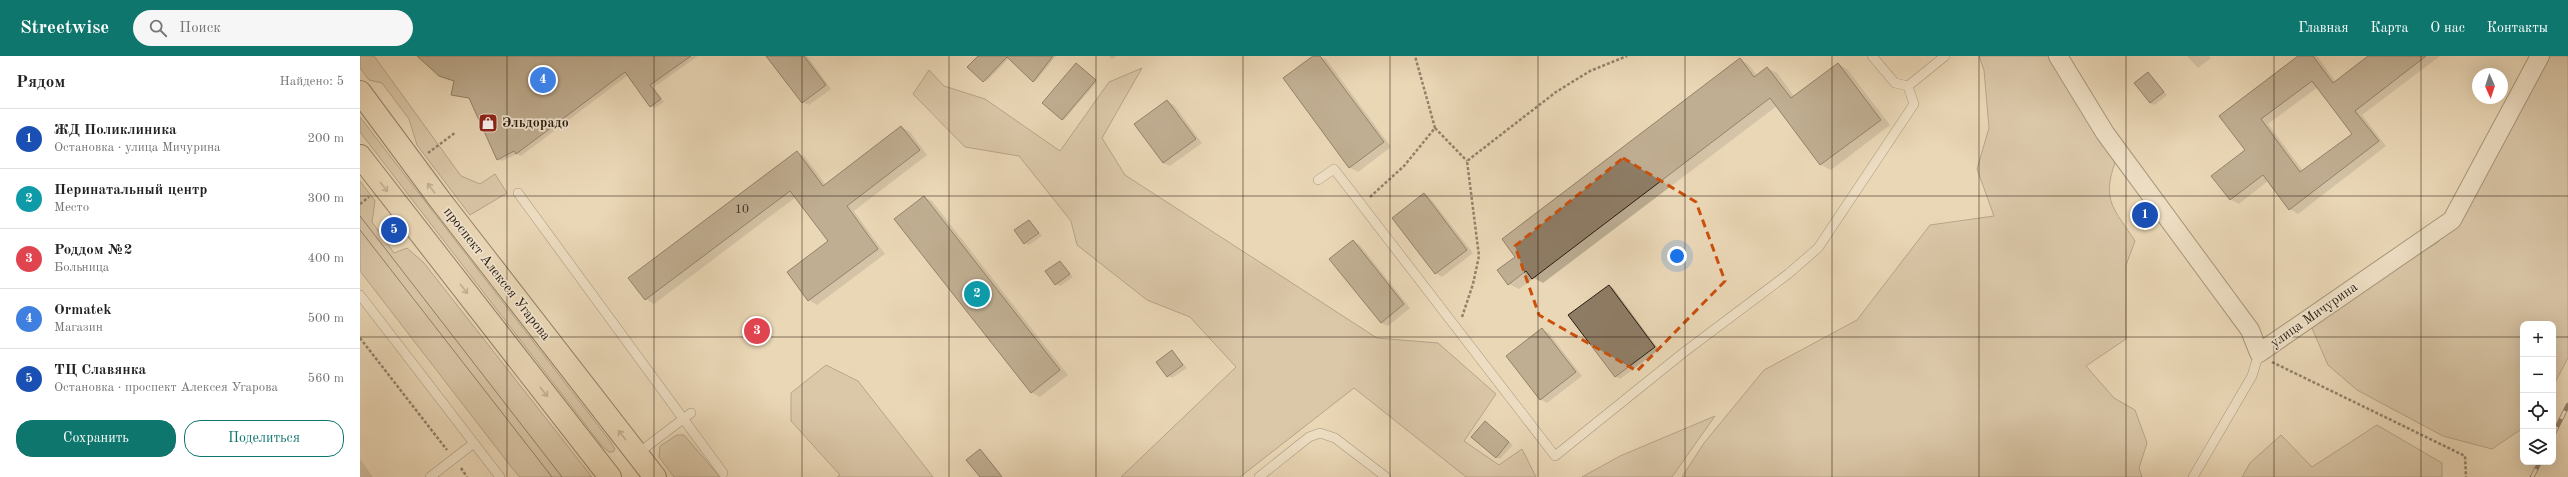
<!DOCTYPE html>
<html lang="ru">
<meta charset="utf-8">
<style>
body{margin:0;font-family:"Old Standard TT",serif;background:#f6f6f6;color:#222}
.controls{position:absolute;right:12px;bottom:12px;display:grid;overflow:hidden;border-radius:8px;box-shadow:0 4px 16px #0002}
.controls button{width:36px;height:36px;display:grid;place-items:center;padding:0;border:0;border-bottom:1px solid #e0e0e0;background:#fff;color:#222;font:20px sans-serif}
.compass{position:absolute;left:2112px;top:12px;width:36px;height:36px;border-radius:50%;background:#fff;box-shadow:0 4px 16px #0002;rotate:177deg}
.you{position:absolute;left:1317px;top:200px;width:14px;height:14px;margin:-10px;border:3px solid #fff;border-radius:50%;background:#1a73e8;box-shadow:0 0 0 6px #1a73e833}
.badge{display:grid;place-items:center;width:26px;height:26px;border-radius:50%;background:#0f766e;color:#fff;font-size:13px;font-weight:700}
.pin{position:absolute;translate:-50% -50%;border:2px solid #fff;box-shadow:0 1px 4px #0006}
.list{margin:0;padding:0;list-style:none}
h2{display:flex;justify-content:space-between;align-items:center;height:52px;margin:0;padding:0 16px;font-size:17px}
h2 small{font-size:13px;font-weight:400;color:#767676}
.list li{display:grid;grid-template-columns:26px 1fr auto;gap:12px;align-items:center;box-sizing:border-box;height:60px;padding:0 16px;border-top:1px solid #e0e0e0}
.list b{display:block;font-size:15px;white-space:nowrap}
.list p{margin:0;font-size:13px;white-space:nowrap;color:#767676}
.list em{font-size:13px;font-style:normal;color:#767676}
.actions{display:flex;gap:8px;padding:12px 16px}
.actions a{flex:1;padding:9px 0;border:1px solid #0f766e;border-radius:16px;text-align:center;font-size:14px;color:#0f766e}
.actions .main{background:#0f766e;color:#fff}
.icon{flex:none;width:22px;height:22px;fill:none;stroke:currentColor;stroke-width:2;stroke-linecap:round;stroke-linejoin:round}
.map{position:relative;flex:none;width:2208px;height:421px;overflow:hidden}
header{display:flex;align-items:center;gap:24px;box-sizing:border-box;height:56px;padding:0 20px;background:#0f766e;color:#fff}
header strong{font-size:19px}
nav{display:flex;gap:22px;margin-inline-start:auto;font-size:14px}
.search{width:280px;height:36px;background:#f6f6f6;display:flex;align-items:center;gap:10px;box-sizing:border-box;padding:0 14px;border-radius:22px;color:#767676;font-size:15px}
main{display:flex}
aside{flex:1;background:#fff}
.map>svg:first-child{display:block}
.green{fill:#cab79a;stroke:#7a6a54}
.shadow{fill:#0003;fill-rule:evenodd}
.building{fill:#8e7d66;stroke:#2b1c0e;fill-rule:evenodd}
.lines{fill:none;stroke-linecap:round;stroke-linejoin:round}
.lane-casing{stroke:#5b4b38;stroke-width:10}
.street-casing{stroke:#5b4b38;stroke-width:20}
.primary-casing{stroke:#2b1c0e;stroke-width:24}
.path{stroke:#2b1c0e;stroke-width:2.5;stroke-dasharray:3 2;stroke-linecap:butt}
.lane{stroke:#f1e5d0;stroke-width:9}
.street{stroke:#f1e5d0;stroke-width:18}
.primary{stroke:#ead7b7;stroke-width:22}
.tram{stroke:#2b1c0e;stroke-width:1}
.rail-casing{stroke:#2b1c0e;stroke-width:4.5}
.rail{stroke:#f1e5d0;stroke-width:3;stroke-dasharray:9;stroke-linecap:butt}
.oneway{stroke:#94836b}
.marked{fill:none;stroke:#cc500c;stroke-width:3;stroke-dasharray:8 5;stroke-linejoin:round}
.grid{fill:none;stroke:#2b1c0e;stroke-width:1;stroke-opacity:0.55}
.labels{text-anchor:middle;dominant-baseline:central;stroke-width:3.5;stroke-linejoin:round;paint-order:stroke}
.number-label{font-size:12px;fill:#443424}
.poi-label{font-size:14px;font-weight:bold;fill:#2b1c0e;stroke:#f1e5d0;text-anchor:start}
.street-label{font-size:14px;fill:#2b1c0e;stroke:#f1e5d0}
</style>
<header>
<strong>Streetwise</strong>
<div class="search"><svg class="icon" aria-label="search" viewBox="0 0 24 24"><circle cx="10" cy="10" r="6"/><path d="M15 15l6 6"/></svg>Поиск</div>
<nav><a>Главная</a><a>Карта</a><a>О нас</a><a>Контакты</a></nav>
</header>
<main>
<aside>
<h2>Рядом<small>Найдено: 5</small></h2>
<ul class="list">
<li><span class="badge" style="background:#1a4fb4">1</span><div><b>ЖД Поликлиника</b><p>Остановка · улица Мичурина</p></div><em>200 m</em></li>
<li><span class="badge" style="background:#0f9aa8">2</span><div><b>Перинатальный центр</b><p>Место</p></div><em>300 m</em></li>
<li><span class="badge" style="background:#e0444e">3</span><div><b>Роддом №2</b><p>Больница</p></div><em>400 m</em></li>
<li><span class="badge" style="background:#3f7fe0">4</span><div><b>Ormatek</b><p>Магазин</p></div><em>500 m</em></li>
<li><span class="badge" style="background:#1a4fb4">5</span><div><b>ТЦ Славянка</b><p>Остановка · проспект Алексея Угарова</p></div><em>560 m</em></li>
</ul>
<div class="actions"><a class="main">Сохранить</a><a>Поделиться</a></div>
</aside>
<div class="map">
<svg width="2208" height="421" viewBox="0 0 2208 421">
<rect width="100%" height="100%" fill="#ead7b7"/>
<filter id="stains"><feTurbulence type="fractalNoise" baseFrequency=".005" numOctaves="4"/><feColorMatrix values="0 0 0 0 .2 0 0 0 0 .09 0 0 0 0 .02 0 0 0 .5 -.17"/></filter>
<radialGradient id="worn" r=".72"><stop offset=".6" stop-color="#630" stop-opacity="0"/><stop offset="1" stop-color="#630" stop-opacity=".3"/></radialGradient>
<path class="green" d="M0,0h14l87,120 19,8 15,-10 12,19 -37,22 -53,-70 -8,-26 -27,-36 -13,-3 -9,-12z
M1619,0h70l66,107c-14,38 0,47 20,78l-9,24v74l-40,27 28,32 21,12 12,33 -8,25 3,9h-460l22,-34 60,-73 93,-50 73,-95 64,-9 -17,-47 12,-41 -5,-58z
M2186,0h22v302l-15,28v-62h-30v104l-31,21 -49,-13 -86,-46 -29,-25 -17,-39 46,-34 80,-49 25,-24z
M782,12l-40,70 23,37 252,163 61,5 58,51 -32,47 35,24 23,-16 14,28h-70l-112,-89 -114,89h-119l115,-110 -46,-50 -43,-17 -70,-55 -6,-24 -52,-65 -54,-9 -52,-53 16,-24 15,16 41,13 75,52 49,-69z
M0,61l250,324 5,8 -2,3h-4l-7,-6 -242,-314z
M0,125l15,20 -3,21 22,31 13,-5 17,15 168,214h-72l-8,-9 -152,-197z
M466,309l32,16 75,96h-96l3,-2 -49,-54v-28z
M1355,360l-43,61h-90l38,-21z
M2017,369l65,38v14h-200l8,-14 31,-28 31,32z
M317,379h7l36,42h-46l-15,-20 1,-11z"/>
<path class="shadow" d="M61,0h277l-44,31 10,15 -9,6 -5,-2 -22,-31 -107,81 -4,-2 -15,7 -4,-2 -27,-60 -18,-4 2,-13 -10,-4z
M408,0h39l24,33 -22,16 -7,-3z
M619,0h77l-21,26 -26,-24 -23,24 -17,-15z
M749,0h7l-4,3z
M955,0l11,3 65,88 -33,25 -9,-5z
M1827,0h22l2,2 -13,10z
M1939,0h18l19,26 34,-26h70l-78,59 24,31 -88,68 -8,-5 -22,-28 -29,23 -8,-4 -18,-24 34,-26 -27,-34zM1958,31l35,47 -50,37 -35,-47z
M1380,3l9,6 8,10 10,-7 10,5 17,23 44,-32 9,5 43,56 -59,45 -10,-5 -44,-59 -234,177 -9,-5 -15,11 -10,-5 8,-27z
M718,10l19,16 -33,38 -2,-1z
M1788,17l19,22 -12,10 -5,-2z
M807,45l7,4 28,38 -32,23 -7,-3z
M541,71l9,5 17,23 -73,56 31,43 -68,51 -8,-5 20,-59 -33,-44 -142,107 -8,-5 151,-147 8,5 21,28z
M1064,138l6,4 43,55 -31,24 -6,-4 -43,-55z
M564,141l8,4 136,174 -28,22 -9,-5z
M669,165l10,11 -14,10z
M680,177l2,3 -13,9 -3,-1z
M993,185l7,4 50,63 -22,18 -7,-3z
M700,206l13,15 -13,9 -4,-2z
M1249,230l4,2 46,62 -39,29 -5,-3z
M1182,274l7,3 33,43 -35,27 -7,-4z
M812,295l15,17 -15,10 -4,-2z
M1129,369l24,20 -13,14 -4,-2z
M620,394l4,3 18,22 -21,2z
M0,403l13,18h-13z"/>
<path class="building" d="M57,0h274l-41,29 11,14 -11,8 -25,-35 -109,82 -2,-3 -17,9 -28,-62 -18,-3 3,-14 -15,-5z
M406,0h38l22,29 -24,18z
M618,0h75l-20,26 -26,-25 -24,25 -16,-15z
M953,0h7l64,86 -35,26 -66,-90z
M1938,0h15l20,27 35,-27h58l-71,55 24,30 -90,69 -26,-35 -33,25 -19,-24 34,-26 -26,-34zM1952,25l40,53 -52,38 -39,-53z
M1380,2l14,19 13,-10 24,31 47,-35 43,57 -61,45 -50,-67 -238,181 -6,-8 -18,14 -11,-15 18,-13 -13,-18z
M716,7l20,17 -34,40 -20,-17z
M1788,16l16,20 -14,11 -16,-20z
M807,44l29,39 -33,24 -29,-39z
M541,70l19,24 -73,56 31,43 -70,52 -21,-29 41,-31 -38,-50 -145,109 -17,-22 169,-127 26,35z
M1064,137l43,57 -32,24 -43,-56z
M564,140l136,174 -29,23 -137,-174z
M669,164l10,13 -15,11 -10,-14z
M993,184l51,64 -23,19 -52,-64z
M700,205l10,13 -15,11 -10,-14z
M1249,229l46,62 -40,30 -47,-62z
M1182,272l34,44 -36,28 -34,-44z
M812,294l11,15 -16,12 -11,-15z
M1125,365l24,21 -13,16 -25,-21z
M620,393l22,28h-22l-14,-17z"/>
<g class="lines">
<defs>
<path id="lane" d="M1512,0l23,27 13,3 37,-30
M958,124l16,-11 221,287 128,-103 105,-79 30,-26 96,-144 -6,-18
M158,137l205,280
M0,239l140,182
M277,398l54,-41
M70,421l44,-34
M899,421l50,-40 11,-4 15,5 51,39
M1833,421l59,-101 7,-23"/>
<path id="street" d="M1698,0l47,77 145,197 9,23 193,-133 88,-164"/>
<path id="primary" d="M0,36l80,108 215,277
M0,100l250,321"/>
</defs>
<use href="#lane" class="lane-casing"/>
<use href="#street" class="street-casing"/>
<use href="#primary" class="primary-casing"/>
<path class="path" d="M1075,72l32,33
M68,97l28,-21
M1010,141l34,-31 31,-38 -20,-72
M0,148l9,-7
M1102,261l11,-33 6,-28 -12,-95 89,-69 34,-21 37,-15
M0,282l87,112
M1912,306l193,94 1,21
M101,412l6,9"/>
<use href="#lane" class="lane"/>
<use href="#street" class="street"/>
<use href="#primary" class="primary"/>
<path class="tram" d="M0,160l202,261
M0,174l192,247"/>
<defs>
<path id="rail" d="M2193,379l15,-30
M2172,421l8,-15"/>
</defs>
<use href="#rail" class="rail-casing"/>
<use href="#rail" class="rail"/>
</g>
<defs><path id="oneway-shaft" d="M-6 0H5M1.5-3L5.5 0L1.5 3" fill="none" stroke-width="1.6" stroke-linecap="round" stroke-linejoin="round"/></defs>
<g class="oneway">
<use href="#oneway-shaft" transform="translate(24 131) rotate(52)"/>
<use href="#oneway-shaft" transform="translate(71 132) rotate(-127)"/>
<use href="#oneway-shaft" transform="translate(104 233) rotate(52)"/>
<use href="#oneway-shaft" transform="translate(184 336) rotate(52)"/>
<use href="#oneway-shaft" transform="translate(262 379) rotate(-128)"/>
</g>
<path d="M0 0H2208V421H0ZM1263,102l73,44 29,79 -88,90 -98,-56 -24,-69z" fill="#ead7b7" fill-opacity=".55" fill-rule="evenodd"/>
<path class="marked" d="M1263,102l73,44 29,79 -88,90 -98,-56 -24,-69z"/>
<path class="grid" d="M147,0v421M294,0v421M442,0v421M589,0v421M736,0v421M883,0v421M1030,0v421M1178,0v421M1325,0v421M1472,0v421M1619,0v421M1766,0v421M1914,0v421M2061,0v421M0,140h2208M0,281h2163M2193,281h15"/>
<defs>
<symbol id="shop-square" viewBox="-11 -11 22 22"><rect x="-9" y="-9" width="18" height="18" rx="4" fill="#8f2418" stroke="#f1e5d0"/><path d="M-5-2.5h2.3a2.7 3.5 0 0 1 5.4 0H5L5.5 6h-11ZM-1.5-2.5h3a1.5 2.3 0 0 0-3 0Z" fill="#fff"/></symbol>
</defs>
<g fill-rule="evenodd">
<use href="#shop-square" x="117" y="56" width="22" height="22"/>
</g>
<g class="labels">
<g class="number-label">
<text x="382" y="154">10</text>
</g>
<g class="poi-label">
<text x="142" y="67">Эльдорадо</text>
</g>
<g class="street-label">
<text transform="translate(137 218) rotate(52)">проспект Алексея Угарова</text>
<text transform="translate(1954 259) rotate(-35)">улица Мичурина</text>
</g>
</g>
<rect width="100%" height="100%" filter="url(#stains)"/>
<rect width="100%" height="100%" fill="url(#worn)"/>
</svg>
<div class="controls">
<button>+</button>
<button>−</button>
<button><svg class="icon" aria-label="locate" viewBox="0 0 24 24"><circle cx="12" cy="12" r="6"/><path d="M12 2v4M12 18v4M2 12h4M18 12h4"/></svg></button>
<button><svg class="icon" aria-label="layers" viewBox="0 0 24 24"><path d="M12 4l9 5-9 5-9-5zM3 14l9 5 9-5"/></svg></button>
</div>
<svg class="compass" viewBox="-18 -18 36 36"><path d="M0-13l5 13h-10z" fill="#e53935"/><path d="M0 13l5-13h-10z" fill="#767676"/></svg>
<div class="you"></div>
<div class="pin badge" style="left:1785px;top:159px;background:#1a4fb4">1</div>
<div class="pin badge" style="left:617px;top:238px;background:#0f9aa8">2</div>
<div class="pin badge" style="left:397px;top:275px;background:#e0444e">3</div>
<div class="pin badge" style="left:183px;top:24px;background:#3f7fe0">4</div>
<div class="pin badge" style="left:34px;top:174px;background:#1a4fb4">5</div>
</div>
</main>
